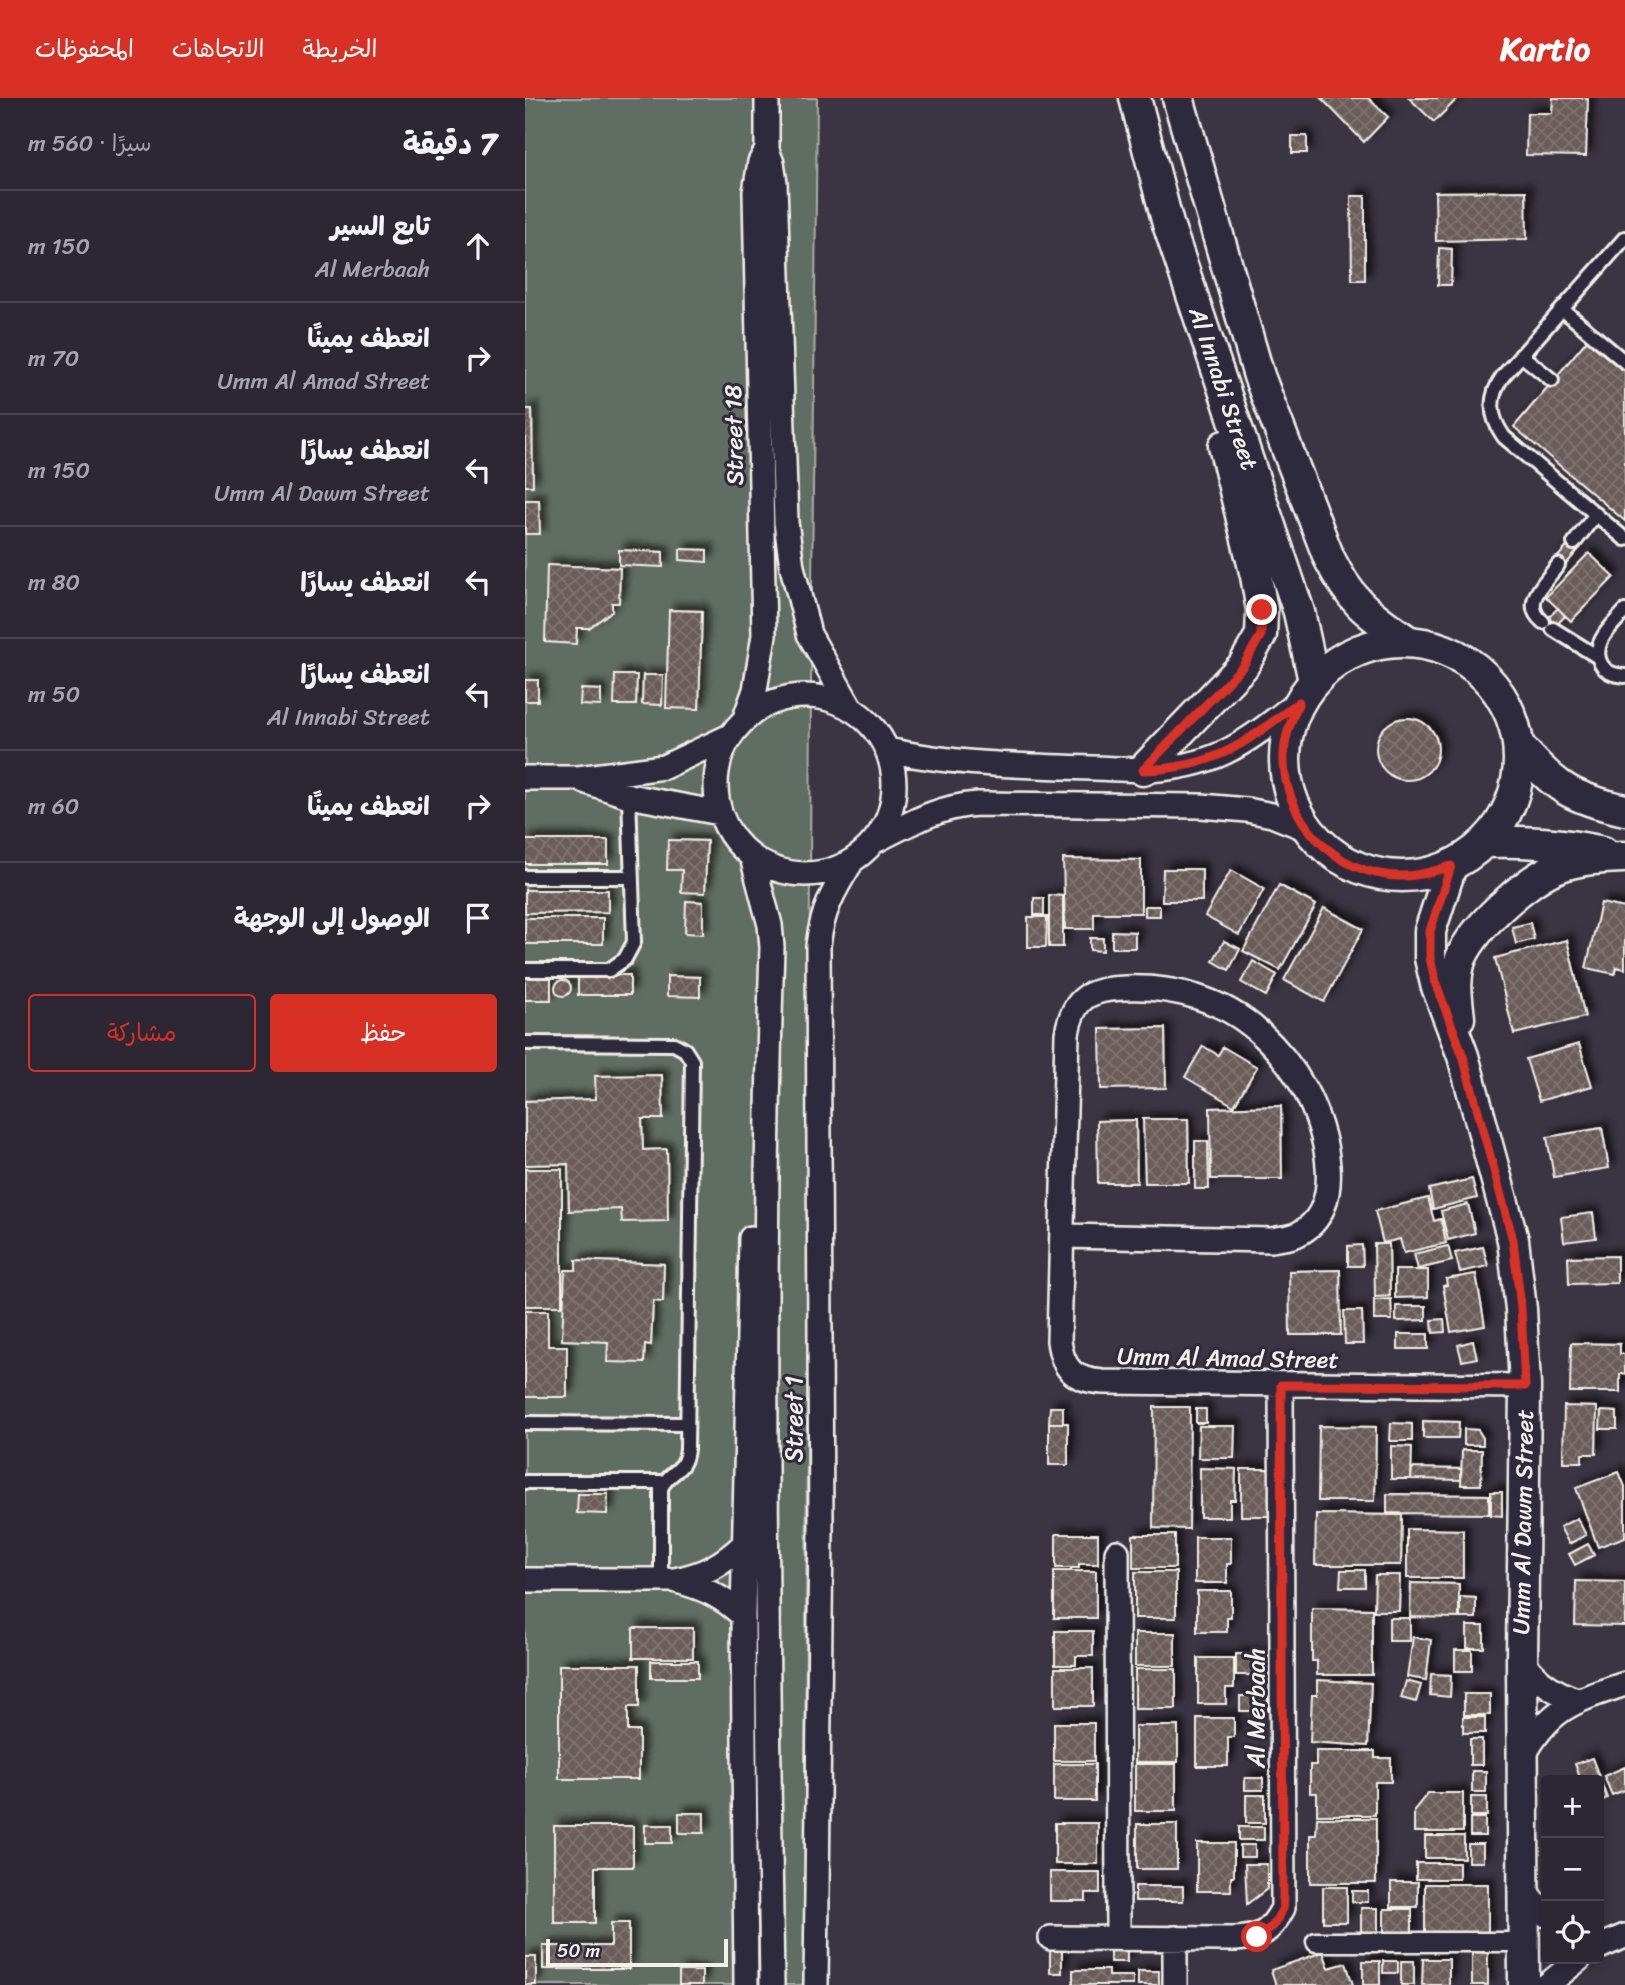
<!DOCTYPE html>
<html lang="ar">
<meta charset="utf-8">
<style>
body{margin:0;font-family:Sriracha,"Playpen Sans Arabic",sans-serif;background:#342f3a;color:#f1f3f6;direction:rtl}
.controls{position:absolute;right:21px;bottom:21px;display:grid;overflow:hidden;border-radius:7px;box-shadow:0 4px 10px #0003}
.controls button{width:63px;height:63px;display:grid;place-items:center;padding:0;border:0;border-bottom:2px solid #48444d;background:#2c2732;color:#f1f3f6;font:35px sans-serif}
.scale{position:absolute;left:21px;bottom:18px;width:182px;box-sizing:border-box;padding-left:7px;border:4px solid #f4f1e8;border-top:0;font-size:19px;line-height:24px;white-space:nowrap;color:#f4f1e8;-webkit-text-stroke:5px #2f2a3d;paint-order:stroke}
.stop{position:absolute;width:21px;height:21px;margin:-16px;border:5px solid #d93025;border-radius:50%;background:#fff}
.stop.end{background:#d93025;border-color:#fff;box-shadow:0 2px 7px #0008}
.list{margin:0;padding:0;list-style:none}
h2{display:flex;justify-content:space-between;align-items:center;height:91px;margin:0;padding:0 28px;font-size:30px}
h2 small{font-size:23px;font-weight:400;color:#a6a5ac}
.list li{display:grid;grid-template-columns:46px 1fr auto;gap:21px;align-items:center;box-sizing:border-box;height:112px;padding:0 28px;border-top:2px solid #48444d}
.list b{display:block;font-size:26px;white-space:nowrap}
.list p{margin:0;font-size:23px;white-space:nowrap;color:#a6a5ac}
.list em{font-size:23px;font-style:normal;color:#a6a5ac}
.actions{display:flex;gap:14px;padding:21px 28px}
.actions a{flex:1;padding:16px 0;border:2px solid #d93025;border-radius:7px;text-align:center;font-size:24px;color:#d93025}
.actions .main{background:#d93025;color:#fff}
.icon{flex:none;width:38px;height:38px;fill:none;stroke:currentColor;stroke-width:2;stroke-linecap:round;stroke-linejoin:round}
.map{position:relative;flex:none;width:1100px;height:1887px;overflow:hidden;direction:ltr}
header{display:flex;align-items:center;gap:42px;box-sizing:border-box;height:98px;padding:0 35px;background:#d93025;color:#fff}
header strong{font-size:33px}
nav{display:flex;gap:38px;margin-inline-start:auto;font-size:24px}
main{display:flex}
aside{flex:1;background:#2c2732}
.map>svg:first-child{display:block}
.grass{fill:#606d62;stroke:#aaafa5;stroke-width:2}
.building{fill:url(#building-cross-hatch);stroke:#f4f1e8;stroke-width:2;filter:url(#shadow)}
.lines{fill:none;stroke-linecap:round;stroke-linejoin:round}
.service-casing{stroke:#f4f1e8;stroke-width:18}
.pedestrian-casing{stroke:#f4f1e8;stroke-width:23}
.minor-casing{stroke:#f4f1e8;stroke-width:28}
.tertiary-casing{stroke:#f4f1e8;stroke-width:35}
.service{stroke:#2f2a3d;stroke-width:12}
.pedestrian{stroke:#2f2a3d;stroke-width:18}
.minor{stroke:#2f2a3d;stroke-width:23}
.tertiary{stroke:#2f2a3d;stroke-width:30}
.route{stroke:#d93025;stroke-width:9}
.labels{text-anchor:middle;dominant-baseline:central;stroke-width:6;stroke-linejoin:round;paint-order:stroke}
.street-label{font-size:24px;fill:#f4f1e8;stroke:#2f2a3d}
</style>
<header>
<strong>Kartio</strong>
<nav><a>الخريطة</a><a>الاتجاهات</a><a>المحفوظات</a></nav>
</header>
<main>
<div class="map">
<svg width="1100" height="1887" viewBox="0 0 1100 1887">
<defs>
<pattern id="building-cross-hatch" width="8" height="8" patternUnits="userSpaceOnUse" patternTransform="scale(1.75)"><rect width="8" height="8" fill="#6a5b58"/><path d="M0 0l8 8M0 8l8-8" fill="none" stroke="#807370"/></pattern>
<filter id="shadow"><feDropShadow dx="6" dy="-6" stdDeviation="3.5" flood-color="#0009"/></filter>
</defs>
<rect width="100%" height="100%" fill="#3b3442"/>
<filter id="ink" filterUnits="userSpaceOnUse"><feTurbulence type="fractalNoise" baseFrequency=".0143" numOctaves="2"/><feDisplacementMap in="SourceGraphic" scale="14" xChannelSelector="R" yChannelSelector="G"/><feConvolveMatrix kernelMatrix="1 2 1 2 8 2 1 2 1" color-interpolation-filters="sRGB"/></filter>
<g filter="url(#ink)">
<path class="grass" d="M0,0h292l-6,588 -7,1299h-279z"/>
<path class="building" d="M796,0h47l20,19 -24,25z
M884,0h49l-24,24z
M1028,0h35l-2,58 -60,-1 1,-42h25z
M767,38h15v17h-15z
M1001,93l1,48 -91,2 -1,-49z
M826,98h14v84h-13z
M914,150l13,1 -1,36h-13z
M1063,241l37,31v151l-111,-94z
M0,311h7l1,77h-8z
M0,402h14l1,34h-15z
M1047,443l8,7 -18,21 -8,-8z
M155,451l27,1v12l-27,-2z
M94,452l44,2v15l-44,-2z
M1064,455l25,24 -43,44 -25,-24z
M22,467l73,3 -1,35h-7v8l-23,17h-12l-1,16 -31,-2z
M1033,510l7,8 -17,18 -8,-8z
M144,512l33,1 -3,98 -33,-1z
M90,577h22l-1,30h-22z
M118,577h20l-1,30 -20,-1z
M0,582h13v21h-13z
M56,591l20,1v16l-21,-1z
M851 651a31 31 0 1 1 62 0a31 31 0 1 1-62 0Z
M0,742h83v24h-83z
M143,742l39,1 -2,52 -24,-1 1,-22h-15z
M538,761l78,1v53h-47v16h-29z
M638,771h39v32h-40z
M706,772l33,19 -25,46 -34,-19z
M754,787l37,20 -36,65 -37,-19z
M0,792h83v22l-83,1z
M524,797l14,1v51h-14z
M509,800h10v17h-10z
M161,803l17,1v32l-18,-1z
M1076,805l24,5v61l-9,-2 -1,7 -29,-6z
M620,808h15v10h-15z
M799,810l39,21 -39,73 -40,-22z
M503,819h19l-1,30h-18z
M0,820h78v26h-78z
M1005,825l4,16 -18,5 -4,-17z
M587,833l23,1v16h-23z
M565,840h13v13l-13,-1z
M1042,842l18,77 -71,17 -19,-76z
M699,843l16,8 -11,21 -16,-9z
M728,863l24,14 -11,21 -25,-14z
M53,877h52v20h-52z
M0,878h26v24h-26z
M142,878l33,1v20l-33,-1z
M30 890a8 8 0 1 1 16 0a8 8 0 1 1-16 0Z
M640,930l1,60 -65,1 -1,-60z
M1054,946l13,42 -53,15 -13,-42z
M678,948l15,9 5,-8 34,20 -23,39 -49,-29z
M137,977l1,44h-21l1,31 24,-1 1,72 -46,1 -1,-13 -52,2 -1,-47 -43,1v-64l71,-2 -1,-23z
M756,1008l1,73h-71l-1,-71z
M618,1021h45l1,64h-44z
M611,1022l1,63h-39l-1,-62z
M1077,1030l7,40 -55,9 -7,-40z
M670,1043h13l1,48h-14z
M0,1071h37v137h-37z
M947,1081l5,19 -44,11 -4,-20z
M903,1100l6,23 7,-2 5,24 -42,10 -4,-14 -17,4 -8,-32z
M943,1106l7,29 -27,7 -7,-29z
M1068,1115l3,25 -32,4 -3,-25z
M849,1146h15l1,52 -15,1z
M837,1147l1,21h-15v-20z
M923,1148l4,15 -34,8 -4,-15z
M958,1149l5,19 -28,6 -5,-19z
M1092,1158v27l-48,1 -1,-27z
M51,1162l88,4 -1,38 -10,-1 -2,44 -6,-1 -1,19 -37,-1 1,-20 -46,-2 3,-70h11z
M815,1172l1,65h-51l-1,-64z
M870,1172h33v27l-33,1z
M951,1176l9,52 -34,6 -8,-46 4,-1 -1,-6z
M866,1201l1,21h-18v-20z
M871,1208h30v14l-30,1z
M0,1213h23v35h19v51h-42z
M819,1213h18l1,33h-18z
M919,1221l1,13 -12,1 -1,-13z
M873,1236h30v15h-30z
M948,1243l4,17 -15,3 -4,-16z
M1046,1245l49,1v10h5v20h-5v18h-50z
M1039,1308l33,1 -1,47h-14v8h-19z
M525,1309h13v16h-14z
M629,1309h36l-1,122 -36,-1z
M671,1311h10v14h-10z
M1076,1313l16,1v17h-17z
M898,1323l36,1 -1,16h-35z
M524,1325h19v42h-19z
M866,1325l21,1v17h-22z
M674,1328h36l-1,32h-36z
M794,1328l57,1 -1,74h-57z
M939,1331l14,1 5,8v7h-19z
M866,1348l21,1 -1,32h-20z
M937,1352h20l-1,35h-20z
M675,1370l36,1 -1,31h-5v17h-30z
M887,1370l49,1v11l-50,-1z
M716,1371h28v47h-28z
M1094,1374l6,15v50l-27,10 -22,-59z
M966,1394h11v24l-11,-1z
M53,1396h30l-1,20 -30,-1z
M862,1396l102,1v19l-102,-1z
M791,1416l86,1 -1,50h-86z
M1052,1420l9,17 -17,9 -9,-17z
M882,1431l56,1v48h-56z
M531,1436h42v30h-19v4h-23z
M608,1437h42v33h-42z
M670,1439h36v27h-4v19h-32z
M1063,1446l6,11 -19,10 -6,-11z
M816,1472h24v17h-25z
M529,1473h42v47h-42z
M610,1474h41v46h-41z
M850,1477h25l-1,36h-25z
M1051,1483l49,1v44l-50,-1z
M886,1485l48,1v34l-49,-1z
M672,1493h34v26h-4v15h-30z
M935,1499l16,1v20h-16z
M787,1510l60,1v66h-55v-14h-5z
M864,1520h21v23h-21z
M942,1528h17v22h-17z
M108,1530h60v30h-60z
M530,1533h38v25h-17v9h-21z
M610,1535h40v33h-40z
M888,1539l18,3 -5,40 -19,-3z
M930,1552h17v21h-17z
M711,1556h34v21h-34z
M673,1560h36v30h-8v16h-28z
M126,1563h47v17h-47z
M34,1567h80v42h-11v24h11v48h-80z
M530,1570h38v38h-38z
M610,1571h41v40h-41z
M906,1576l20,1 -1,22 -20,-2z
M792,1582l54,3 -3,63 -58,-4 2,-47h5z
M881,1583l15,4 -5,17 -15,-4z
M939,1596h26v21h-26z
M715,1598h28v15h-28z
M938,1619h22v16h-22z
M672,1620h37v19h-6v29h-31z
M529,1625h40v38h-40z
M610,1628h43v36h-43z
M945,1641h12v26h-12z
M791,1653h59v7h16v24h-16v33h-58v-22h-7v-28h6z
M1067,1660l15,40 -8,4v-22h-18l-6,-16z
M529,1666h41v37h-41z
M610,1666h41v47h-41z
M1100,1669v23l-13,5 -8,-19z
M947,1673h14v21h-14z
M720,1680h18v12h-18z
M903,1695h35v39h-49v-22z
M721,1697h19v28h-19z
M946,1699h16v19h-16z
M154,1715h25v20h-25z
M792,1720h59v65h-66v-48h6z
M945,1720h15v18h-15z
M530,1725h43v41h-43z
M612,1726h40v45h-40z
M120,1727h27v18h-27z
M29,1728h79v41h-38v56h-41z
M714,1729h25v13h-25z
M900,1738h39v22h-39z
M672,1745h37v33h-3v15h-34z
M943,1746h15v18h-15z
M715,1747h15v12h-15z
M891,1765h43v16h-43z
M720,1766h22v25l-20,15z
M525,1774h50v21h-14v8h-36z
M866,1784h27v25h-27z
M900,1786h63v51h-63z
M610,1788h48v15h-48z
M798,1789h24v35h-24z
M827,1793h16v11h-16z
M836,1810h17v26h-17z
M859,1811h28v28h-28z
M86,1825h18v46h-86v-23h68z
M525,1850h12v25h-12z
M585,1850h17v14h-17z
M798,1854l6,16 17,-5 7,22h-77l-5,-15z
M947,1854l16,1v32h-16z
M0,1859h11v28h-11z
M898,1861h26v26h-27z
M838,1863h17v24h-17z
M858,1863h15v12h-15z
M876,1863h13v24h-13z
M548,1872h35v6h25v9h-60z
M154,1873h23v14h-23z
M613,1873h21v14h-21z"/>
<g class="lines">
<defs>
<path id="service" d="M1100,140l-122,138c-15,21 -14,40 1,61l121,102
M1037,211l63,53
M996,257l31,25
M1049,445l22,-29
M1100,513c-12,14 -35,32 -24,53 5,9 14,11 24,12
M1018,524c-23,-19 2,-39 15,-57
M1028,531l45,28
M0,779h106
M0,872h84l16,-11 9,-17 -5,-146
M0,945l149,1 11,6 7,11 -5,388c-2,24 -17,21 -26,39v92
M0,1325l161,1
M0,1384h139"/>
<path id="pedestrian" d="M791,1844h207"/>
<path id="minor" d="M242,0v52l5,13 3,20 11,339 6,45 17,67 41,73
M191 687a89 89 0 1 1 178 0a89 89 0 1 1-178 0Z
M220,620l10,-28 9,-55 -9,-443 5,-30 7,-12
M363,652c80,18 173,16 255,20 72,-2 101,-26 155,-68
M0,680h53l86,-11 64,-30
M59,683l45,15 91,17
M352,742c33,-17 63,-34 101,-36l223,2 46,4 25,5 35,14
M227,759l18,68 2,22c-11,346 -5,692 0,1038
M537,1138l210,4c8,-2 19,-2 26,-6 50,-25 28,-105 7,-144 -12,-22 -28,-42 -46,-58 -36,-33 -86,-46 -134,-44 -35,1 -52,9 -58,46l-8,307c4,29 15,39 44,41l422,4
M592,1454l1,386
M0,1482h149c29,-5 50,-16 71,-37
M152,1483c27,7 46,16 66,35
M997,1562c14,20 31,32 55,40
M997,1661c26,-51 52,-58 103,-75
M998,1786l8,15 15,16
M526,1840l185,1c27,-2 34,-7 47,-31l-2,-523
M1074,1849l26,-11
M221,1887l-3,-369 8,-378
M291,1887l5,-456 -3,-583c4,-35 15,-55 34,-85
M650,1887v-47
M1022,1887l32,-26"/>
<g id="tertiary">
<path id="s1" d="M610,0l33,126 131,388 15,69"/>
<path d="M653,0l81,278 70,182c23,46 39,55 80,84"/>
<circle cx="877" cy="661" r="117"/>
<path d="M994,648c37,42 52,52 106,64"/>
<path d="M618,672l100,-104 18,-31 1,-25 -6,-34 -32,-130"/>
<path d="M961,744c42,-1 76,1 117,10"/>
<path d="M926,768l-21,65v27l6,26 27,72 50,184 8,69 4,77 -3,274 2,325"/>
<path d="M934,920c-2,-19 -5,-36 0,-54 8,-32 69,-86 99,-97 20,-8 43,-9 65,-10"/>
</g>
</defs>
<use href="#service" class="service-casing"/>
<use href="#pedestrian" class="pedestrian-casing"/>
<use href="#minor" class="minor-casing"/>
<use href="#tertiary" class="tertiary-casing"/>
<use href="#service" class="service"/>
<use href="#pedestrian" class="pedestrian"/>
<use href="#minor" class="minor"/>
<use href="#tertiary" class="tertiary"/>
</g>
</g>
<g class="lines" filter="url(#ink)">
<path class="route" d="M732,1839l16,-11 10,-18 -2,-523 244,1 -4,-78 -8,-68 -50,-184 -27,-72 -6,-26v-27l21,-65c-17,5 -34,11 -52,10 -64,-1 -118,-58 -115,-123 1,-18 8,-34 15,-51 -55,42 -84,66 -156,68l100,-104 18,-31 1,-25"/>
</g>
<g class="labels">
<g class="street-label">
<text stroke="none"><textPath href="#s1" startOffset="304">Al Innabi Street</textPath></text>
<text transform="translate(209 337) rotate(-91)">Street 18</text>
<text transform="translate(703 1260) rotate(1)">Umm Al Amad Street</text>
<text transform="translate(269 1321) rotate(-90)">Street 1</text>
<text transform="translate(998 1424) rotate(-89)">Umm Al Dawm Street</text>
<text transform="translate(731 1610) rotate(-90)">Al Merbaah</text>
</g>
</g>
</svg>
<div class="controls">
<button>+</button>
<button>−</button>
<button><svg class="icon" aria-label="locate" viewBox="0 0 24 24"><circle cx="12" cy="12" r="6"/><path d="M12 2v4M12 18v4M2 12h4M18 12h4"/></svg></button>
</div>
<div class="scale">50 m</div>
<div class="stop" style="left:732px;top:1839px"></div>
<div class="stop end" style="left:737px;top:512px"></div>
</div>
<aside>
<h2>7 دقيقة<small>سيرًا · 560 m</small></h2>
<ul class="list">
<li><svg class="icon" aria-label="ahead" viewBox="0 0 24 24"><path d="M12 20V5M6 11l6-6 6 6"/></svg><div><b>تابع السير</b><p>Al Merbaah</p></div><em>150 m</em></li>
<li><svg class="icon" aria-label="right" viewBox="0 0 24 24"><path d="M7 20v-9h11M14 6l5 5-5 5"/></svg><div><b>انعطف يمينًا</b><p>Umm Al Amad Street</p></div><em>70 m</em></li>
<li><svg class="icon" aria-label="left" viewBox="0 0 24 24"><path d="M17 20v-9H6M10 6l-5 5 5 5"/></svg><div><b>انعطف يسارًا</b><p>Umm Al Dawm Street</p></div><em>150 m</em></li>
<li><svg class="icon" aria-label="left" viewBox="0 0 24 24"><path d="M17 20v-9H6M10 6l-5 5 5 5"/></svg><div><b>انعطف يسارًا</b></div><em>80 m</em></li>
<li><svg class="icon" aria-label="left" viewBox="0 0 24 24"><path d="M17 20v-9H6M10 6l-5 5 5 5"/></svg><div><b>انعطف يسارًا</b><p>Al Innabi Street</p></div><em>50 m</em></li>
<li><svg class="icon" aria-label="right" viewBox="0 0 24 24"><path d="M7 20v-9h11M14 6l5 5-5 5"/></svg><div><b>انعطف يمينًا</b></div><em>60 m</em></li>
<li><svg class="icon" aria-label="arrive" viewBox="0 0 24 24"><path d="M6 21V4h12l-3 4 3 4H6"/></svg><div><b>الوصول إلى الوجهة</b></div></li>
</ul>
<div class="actions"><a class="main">حفظ</a><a>مشاركة</a></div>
</aside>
</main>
